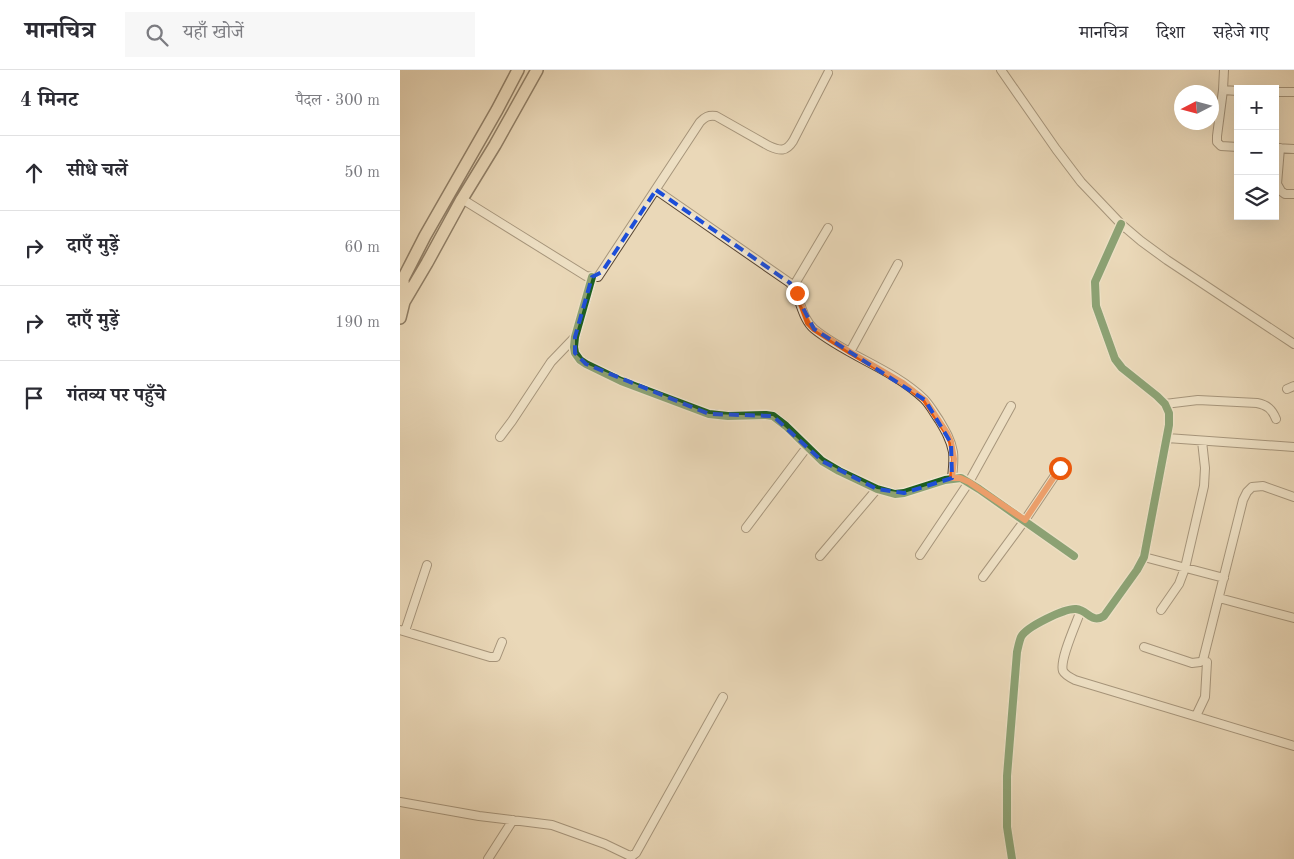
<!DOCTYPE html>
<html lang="hi">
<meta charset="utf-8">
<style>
body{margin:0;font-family:"Old Standard TT","Noto Serif Devanagari",serif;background:#f7f7f7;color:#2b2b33}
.controls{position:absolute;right:15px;top:15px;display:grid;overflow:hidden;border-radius:0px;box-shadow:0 5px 20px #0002}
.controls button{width:45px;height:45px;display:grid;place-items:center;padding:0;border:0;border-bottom:1px solid #e1e1e2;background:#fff;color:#2b2b33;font:25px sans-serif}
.compass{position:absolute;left:774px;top:15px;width:45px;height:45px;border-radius:50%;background:#fff;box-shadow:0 5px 20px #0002;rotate:264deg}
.stop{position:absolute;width:15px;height:15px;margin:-11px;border:4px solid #ea580c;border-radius:50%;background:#fff}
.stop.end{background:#ea580c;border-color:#fff;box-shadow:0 1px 5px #0008}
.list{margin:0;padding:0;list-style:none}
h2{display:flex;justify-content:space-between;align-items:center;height:65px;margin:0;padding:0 20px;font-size:21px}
h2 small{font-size:16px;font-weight:400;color:#7c7c81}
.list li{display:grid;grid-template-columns:32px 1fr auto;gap:15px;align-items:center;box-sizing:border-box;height:75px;padding:0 20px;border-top:1px solid #e1e1e2}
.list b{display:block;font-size:19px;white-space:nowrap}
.list em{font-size:16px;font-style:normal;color:#7c7c81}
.icon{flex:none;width:28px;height:28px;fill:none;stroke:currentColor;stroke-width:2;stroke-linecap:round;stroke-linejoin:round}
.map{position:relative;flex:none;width:894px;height:789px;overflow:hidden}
header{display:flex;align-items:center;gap:30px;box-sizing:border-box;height:70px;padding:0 25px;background:#fff;border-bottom:1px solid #e1e1e2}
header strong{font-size:24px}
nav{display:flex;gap:28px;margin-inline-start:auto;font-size:18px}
.search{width:350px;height:45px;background:#f7f7f7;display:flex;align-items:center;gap:12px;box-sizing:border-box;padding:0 18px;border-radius:0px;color:#7c7c81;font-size:19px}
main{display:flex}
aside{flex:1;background:#fff}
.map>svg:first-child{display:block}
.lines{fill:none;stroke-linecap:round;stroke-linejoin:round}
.street-casing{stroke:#574432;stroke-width:10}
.primary-casing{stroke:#261305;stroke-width:14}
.street{stroke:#f1e6d1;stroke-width:8}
.primary{stroke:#ead8b8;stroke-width:11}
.cycleway-casing{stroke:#f1e6d1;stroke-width:11}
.cycleway{stroke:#1b5e20;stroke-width:8}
.route{stroke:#ea580c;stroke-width:6}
.marked{fill:none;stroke:#1d4ed8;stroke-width:4;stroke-dasharray:10 6;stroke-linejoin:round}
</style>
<header>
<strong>मानचित्र</strong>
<div class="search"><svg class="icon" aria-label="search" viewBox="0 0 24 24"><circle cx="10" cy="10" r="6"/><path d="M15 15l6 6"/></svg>यहाँ खोजें</div>
<nav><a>मानचित्र</a><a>दिशा</a><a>सहेजे गए</a></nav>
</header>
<main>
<aside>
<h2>4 मिनट<small>पैदल · 300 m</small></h2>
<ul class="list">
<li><svg class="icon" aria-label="ahead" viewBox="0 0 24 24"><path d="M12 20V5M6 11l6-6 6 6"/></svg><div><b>सीधे चलें</b></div><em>50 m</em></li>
<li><svg class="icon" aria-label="right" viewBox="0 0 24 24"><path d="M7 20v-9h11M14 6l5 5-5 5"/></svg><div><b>दाएँ मुड़ें</b></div><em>60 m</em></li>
<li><svg class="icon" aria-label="right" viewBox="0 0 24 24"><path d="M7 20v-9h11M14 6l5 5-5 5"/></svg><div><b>दाएँ मुड़ें</b></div><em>190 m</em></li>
<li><svg class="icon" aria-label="arrive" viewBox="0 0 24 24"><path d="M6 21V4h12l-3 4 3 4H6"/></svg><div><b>गंतव्य पर पहुँचे</b></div></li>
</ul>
</aside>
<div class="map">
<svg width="894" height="789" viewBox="0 0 894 789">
<rect width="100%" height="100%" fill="#ead8b8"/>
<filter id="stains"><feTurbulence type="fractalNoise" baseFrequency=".004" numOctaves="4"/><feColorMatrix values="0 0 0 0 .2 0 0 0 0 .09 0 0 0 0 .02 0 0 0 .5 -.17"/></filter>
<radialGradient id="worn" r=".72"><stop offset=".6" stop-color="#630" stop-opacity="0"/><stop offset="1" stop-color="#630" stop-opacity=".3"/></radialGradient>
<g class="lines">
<defs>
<path id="street" d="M601,0l55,79 25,33 40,42 20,17 26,19 127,84
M824,0l-1,20 -6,46v6l4,4 17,1
M823,20l15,1
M875,22h19
M875,78l19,1
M880,78l-3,36 4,7 4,3h9
M256,120l134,93c11,14 11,35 24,46 33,27 79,40 110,70 6,6 10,14 15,21 6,10 12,20 14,32 1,8 0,17 -1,26
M62,129l124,77 6,1h6l102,-155c5,-5 8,-7 16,-6l53,30c11,5 17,6 24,-5l35,-68
M192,207l-17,60 -1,10 1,6 5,7 6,4 35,17 88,33 19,2 38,-1 7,1 13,10 36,35 17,10 38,18 18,5 9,-1 41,-13 16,-2 18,11 95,67
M393,217l35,-59
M450,282l48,-88
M887,319l7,-3
M765,334l33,-4 59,3c10,2 15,6 19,16
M100,367l12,-16 39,-59 24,-25
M767,368l127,9
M346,458l61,-81
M520,485l49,-73 42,-76
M420,486l57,-67
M744,487l80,21
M583,507l42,-57 35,-52
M819,528l75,20
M681,540c-4,12 -22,50 -18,61 2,4 8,7 12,9l219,66
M761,540l18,-26 6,-16 19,-82 1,-18 -3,-27
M0,560l90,27h6l6,-15
M5,561l22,-66
M744,577l48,16 8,-1 3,-2 40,-160 4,-8 5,-5 11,-1 31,11
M796,646l9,-19 2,-35
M0,732l79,14 73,9 53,19 23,11 4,1 4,-3 87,-156
M88,789l25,-39
M612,789l-5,-32v-51l10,-124c1,-4 2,-10 4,-15 5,-10 44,-29 55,-28 12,1 15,15 28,7l33,-46 7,-13 25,-132v-12l-4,-9 -8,-8 -35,-28 -7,-9 -19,-53 -1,-24 26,-58"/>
<path id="primary" d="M4,232l23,-39 35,-64 33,-54 42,-75
M0,248l4,-16 -1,-23 22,-43 72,-126 21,-40"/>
</defs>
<use href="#street" class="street-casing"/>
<use href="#primary" class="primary-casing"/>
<use href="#street" class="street"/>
<use href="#primary" class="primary"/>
<defs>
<path id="cycleway" d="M192,207l-17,60 -1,10 1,6 5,7 6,4 35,17 88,33 19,2 38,-1 7,1 13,10 36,35 17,10 38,18 18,5 9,-1 41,-13 16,-2 18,11 95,67
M612,789l-5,-32v-51l10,-124c1,-4 2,-10 4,-15 5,-10 44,-29 55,-28 12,1 15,15 28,7l33,-46 7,-13 25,-132v-12l-4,-9 -8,-8 -35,-28 -7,-9 -19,-53 -1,-24 26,-58"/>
</defs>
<use href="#cycleway" class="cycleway-casing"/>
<use href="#cycleway" class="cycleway"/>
</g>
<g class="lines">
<path class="route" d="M397,223l11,30 6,6 36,23 53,31 22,17 22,33 4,9 3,17 -2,19h8l9,4 56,38 35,-52"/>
</g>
<path d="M0 0H894V789H0ZM256,120l134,93 24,46 111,71 26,43 1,35 -48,15 -27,-4 -55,-28 -49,-45 -64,-2 -123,-50 -11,-11v-16l17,-60 10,-5z" fill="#ead8b8" fill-opacity=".55" fill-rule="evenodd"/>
<path class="marked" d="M256,120l134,93 24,46 111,71 26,43 1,35 -48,15 -27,-4 -55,-28 -49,-45 -64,-2 -123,-50 -11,-11v-16l17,-60 10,-5z"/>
<rect width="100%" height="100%" filter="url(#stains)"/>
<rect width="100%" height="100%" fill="url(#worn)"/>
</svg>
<div class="controls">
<button>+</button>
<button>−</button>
<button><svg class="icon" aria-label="layers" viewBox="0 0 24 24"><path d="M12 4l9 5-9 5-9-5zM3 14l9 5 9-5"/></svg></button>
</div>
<svg class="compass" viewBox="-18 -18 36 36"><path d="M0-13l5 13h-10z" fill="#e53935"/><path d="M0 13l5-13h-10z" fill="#7c7c81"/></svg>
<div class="stop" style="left:660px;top:398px"></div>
<div class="stop end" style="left:397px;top:223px"></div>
</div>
</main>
